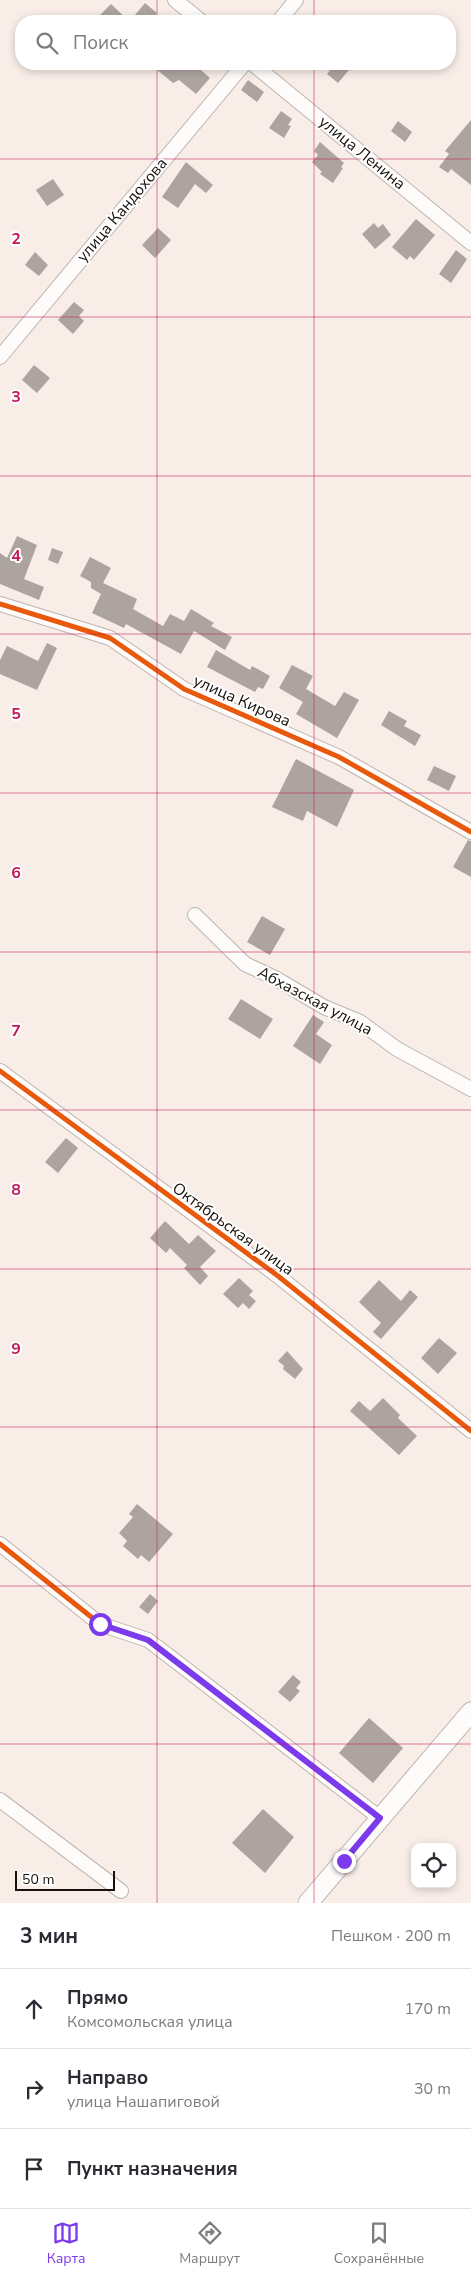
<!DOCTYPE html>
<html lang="ru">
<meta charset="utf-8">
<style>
body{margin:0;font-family:"Nunito Sans",sans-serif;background:#f7f7f7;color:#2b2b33}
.controls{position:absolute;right:15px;bottom:15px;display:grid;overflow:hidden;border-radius:10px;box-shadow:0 2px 8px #0003}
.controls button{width:45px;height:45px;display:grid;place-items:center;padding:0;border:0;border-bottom:1px solid #e1e1e2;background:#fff;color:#2b2b33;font:25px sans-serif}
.scale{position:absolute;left:15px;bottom:12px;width:100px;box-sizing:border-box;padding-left:5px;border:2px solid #18110c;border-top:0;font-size:14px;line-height:18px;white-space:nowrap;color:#18110c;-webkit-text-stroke:4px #fff;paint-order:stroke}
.stop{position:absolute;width:15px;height:15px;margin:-11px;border:4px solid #7c3aed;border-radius:50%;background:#fff}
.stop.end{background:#7c3aed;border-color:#fff;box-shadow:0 1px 5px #0008}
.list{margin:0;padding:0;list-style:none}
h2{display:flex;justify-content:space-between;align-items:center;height:65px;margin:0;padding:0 20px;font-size:21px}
h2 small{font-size:16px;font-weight:400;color:#7c7c81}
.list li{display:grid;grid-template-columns:32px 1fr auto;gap:15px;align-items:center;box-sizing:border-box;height:80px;padding:0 20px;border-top:1px solid #e1e1e2}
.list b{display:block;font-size:19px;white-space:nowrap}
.list p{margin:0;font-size:16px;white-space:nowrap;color:#7c7c81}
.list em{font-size:16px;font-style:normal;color:#7c7c81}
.icon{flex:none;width:28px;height:28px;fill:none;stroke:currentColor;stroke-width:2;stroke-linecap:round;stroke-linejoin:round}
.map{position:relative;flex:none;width:471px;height:1903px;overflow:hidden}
.search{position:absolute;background:#fff;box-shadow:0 2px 8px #0003;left:15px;right:15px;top:15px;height:55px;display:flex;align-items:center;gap:12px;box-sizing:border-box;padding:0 18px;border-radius:20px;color:#7c7c81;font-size:19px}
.sheet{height:305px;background:#fff}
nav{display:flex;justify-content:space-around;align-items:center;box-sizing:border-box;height:70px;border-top:1px solid #e1e1e2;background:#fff;font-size:14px;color:#7c7c81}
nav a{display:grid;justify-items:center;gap:2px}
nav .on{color:#7c3aed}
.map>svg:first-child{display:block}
.building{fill:#ada49f}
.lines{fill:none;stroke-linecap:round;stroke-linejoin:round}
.street-casing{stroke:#bdb4af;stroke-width:16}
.secondary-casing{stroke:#bdb4af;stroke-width:21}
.street{stroke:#fefcfb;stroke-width:14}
.secondary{stroke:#fefcfb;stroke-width:19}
.cycleway-casing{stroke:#fff;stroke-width:8}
.cycleway{stroke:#e8590c;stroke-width:5}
.route{stroke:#7c3aed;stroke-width:6}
.grid{fill:none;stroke:#c2185b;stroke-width:1;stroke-opacity:0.55}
.labels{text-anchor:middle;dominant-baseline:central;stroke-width:4;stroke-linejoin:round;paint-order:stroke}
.street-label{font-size:16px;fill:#18110c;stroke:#fff}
.grid-label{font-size:16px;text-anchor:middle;font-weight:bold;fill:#c2185b;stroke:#fff;stroke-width:4;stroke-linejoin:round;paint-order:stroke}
</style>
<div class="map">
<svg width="471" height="1903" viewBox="0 0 471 1903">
<rect width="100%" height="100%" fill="#f8ede7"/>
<path class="building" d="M145,3l12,10 -6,8h-21z
M111,4l18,17h-35z
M150,64h44l16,14 -14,16 -17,-14 -6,3z
M335,64h19l-16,19 -11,-9z
M248,80l16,12 -7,10 -16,-12z
M281,111l11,8 -4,6 3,1 -7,12 -15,-10z
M471,120v65l-20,-16 -3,4 -9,-6 10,-13 -4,-3z
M398,121l14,11 -7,10 -14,-11z
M320,142l24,21 -3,4 2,1 -10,15 -13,-9 2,-2 -10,-10 6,-7 -4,-4z
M186,162l27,23 -7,8 -11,-9 -17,24 -16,-11z
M53,179l11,16 -17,11 -11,-16z
M416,219l19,16 -21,25 -4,-4 -3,4 -15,-13z
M374,223l4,5 5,-4 8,11 -16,14 -13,-15z
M158,228l13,12 -16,18 -13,-13z
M456,250l11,9 -16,24 -12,-9z
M35,252l13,13 -9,11 -14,-11z
M74,302l10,8 -5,6 5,5 -11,13 -15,-14z
M34,365l16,13 -13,15 -15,-13z
M17,536l20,9 -13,34 20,8 -5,13 -39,-16v-31l7,5z
M52,548l11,4 -5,12 -10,-4z
M90,557l21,11 -8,15 34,16 -4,10 30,17 7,-12 14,7 7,-12 23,14 -3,3 21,11 -7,13 -31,-19 -13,23 -55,-30 -2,4 -32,-15 9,-19 -10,-6v-6l-11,-6z
M47,643l10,5 -20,42 -37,-16v-14l7,-14 31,15z
M216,650l34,20 2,-4 18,10 -7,13 -5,-2 -3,5 -48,-25z
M292,665l21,11 -7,13 29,17 9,-14 15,8 -22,38 -41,-24 7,-12 -24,-14z
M389,711l18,10 -3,5 17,9 -6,11 -34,-21z
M296,759l58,31 -17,37 -30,-16 -4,10 -31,-14z
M434,766l22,10 -7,15 -22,-11z
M468,840l3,1v36l-18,-10z
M262,916l23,13 -15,26 -23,-13z
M241,999l32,20 -13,20 -32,-20z
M313,1015l11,7 -8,12 16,11 -12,19 -27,-18z
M66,1138l12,10 -20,25 -13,-11z
M165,1221l24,23 9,-9 18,16 -16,16 8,9 -8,9 -16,-17 3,-3 -17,-17 -4,5 -16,-15z
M239,1278l14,13 -4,4 7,6 -7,8 -6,-6 -5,5 -15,-14z
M379,1280l22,21 9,-11 8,7 -37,42 -8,-7 8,-9 -22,-21z
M439,1338l18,15 -19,21 -17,-16z
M287,1351l16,18 -8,10 -12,-10 1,-3 -6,-5z
M383,1398l17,17 -2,3 19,18 -18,19 -49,-44 9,-10 11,10z
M137,1504l36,30 -24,28 -8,-7 -3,4 -15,-13 4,-5 -8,-8 14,-16 -4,-3z
M150,1594l8,7 -10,13 -9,-7z
M293,1675l8,7 -5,6 4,3 -10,11 -12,-10z
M369,1718l34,30 -30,35 -34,-30z
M263,1809l31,28 -29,36 -33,-30z"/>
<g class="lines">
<defs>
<path id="street" d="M175,0l26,21
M279,21l17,-21
M253,64l218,179
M0,357l244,-293
M0,604l110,34 74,51 155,68 132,75
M195,915l50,49 30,14 49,29 36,15 37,27 74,40
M0,1071l278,205 193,155
M0,1544l100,80 48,16 232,178
M0,1800l121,91"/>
<path id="secondary" d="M308,1903l163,-191"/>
</defs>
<use href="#street" class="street-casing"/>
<use href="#secondary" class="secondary-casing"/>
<use href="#street" class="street"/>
<use href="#secondary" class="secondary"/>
<defs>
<path id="cycleway" d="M0,604l110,34 74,51 155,68 132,75
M0,1071l278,205 193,155
M0,1544l100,80 48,16 232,178"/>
</defs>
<use href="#cycleway" class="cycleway-casing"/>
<use href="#cycleway" class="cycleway"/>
</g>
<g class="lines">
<path class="route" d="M100,1624l48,16 232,178 -36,43"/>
</g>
<path class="grid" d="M157,0v21M314,0v21M157,64v1839M314,64v1839M0,159h471M0,317h471M0,476h471M0,634h471M0,793h471M0,952h471M0,1110h471M0,1269h471M0,1427h471M0,1586h471M0,1744h471"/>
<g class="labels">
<g class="street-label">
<text transform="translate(362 153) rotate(39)">улица Ленина</text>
<text transform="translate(122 210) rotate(-50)">улица Кандохова</text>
<text transform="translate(242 701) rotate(24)">улица Кирова</text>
<text transform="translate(315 1001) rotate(28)">Абхазская улица</text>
<text transform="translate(233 1229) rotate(36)">Октябрьская улица</text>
</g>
</g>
<g class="grid-label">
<text x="16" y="244">2</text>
<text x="16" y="402">3</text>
<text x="16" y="561">4</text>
<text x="16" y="719">5</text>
<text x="16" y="878">6</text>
<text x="16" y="1036">7</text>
<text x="16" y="1195">8</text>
<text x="16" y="1354">9</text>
</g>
</svg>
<div class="controls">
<button><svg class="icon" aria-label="locate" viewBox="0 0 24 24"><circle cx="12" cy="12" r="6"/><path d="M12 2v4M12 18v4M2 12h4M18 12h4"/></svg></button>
</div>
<div class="scale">50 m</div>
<div class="stop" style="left:100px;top:1624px"></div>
<div class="stop end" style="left:344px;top:1861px"></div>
<div class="search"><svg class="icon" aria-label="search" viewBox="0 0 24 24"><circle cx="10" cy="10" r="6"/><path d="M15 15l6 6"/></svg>Поиск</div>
</div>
<section class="sheet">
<h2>3 мин<small>Пешком · 200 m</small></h2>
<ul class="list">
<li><svg class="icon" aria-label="ahead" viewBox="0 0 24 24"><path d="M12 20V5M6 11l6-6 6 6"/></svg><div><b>Прямо</b><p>Комсомольская улица</p></div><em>170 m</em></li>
<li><svg class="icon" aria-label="right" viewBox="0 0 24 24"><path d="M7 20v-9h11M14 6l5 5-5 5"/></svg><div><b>Направо</b><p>улица Нашапиговой</p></div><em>30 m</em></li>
<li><svg class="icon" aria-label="arrive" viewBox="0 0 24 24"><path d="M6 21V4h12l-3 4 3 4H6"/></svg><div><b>Пункт назначения</b></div></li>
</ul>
</section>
<nav>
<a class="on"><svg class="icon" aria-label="map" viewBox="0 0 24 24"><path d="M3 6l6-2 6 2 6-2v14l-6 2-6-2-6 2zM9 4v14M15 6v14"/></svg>Карта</a>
<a><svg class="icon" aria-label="directions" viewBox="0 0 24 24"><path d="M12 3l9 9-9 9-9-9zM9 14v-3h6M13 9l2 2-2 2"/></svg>Маршрут</a>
<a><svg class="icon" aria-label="saved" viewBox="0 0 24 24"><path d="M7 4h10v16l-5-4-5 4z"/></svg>Сохранённые</a>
</nav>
